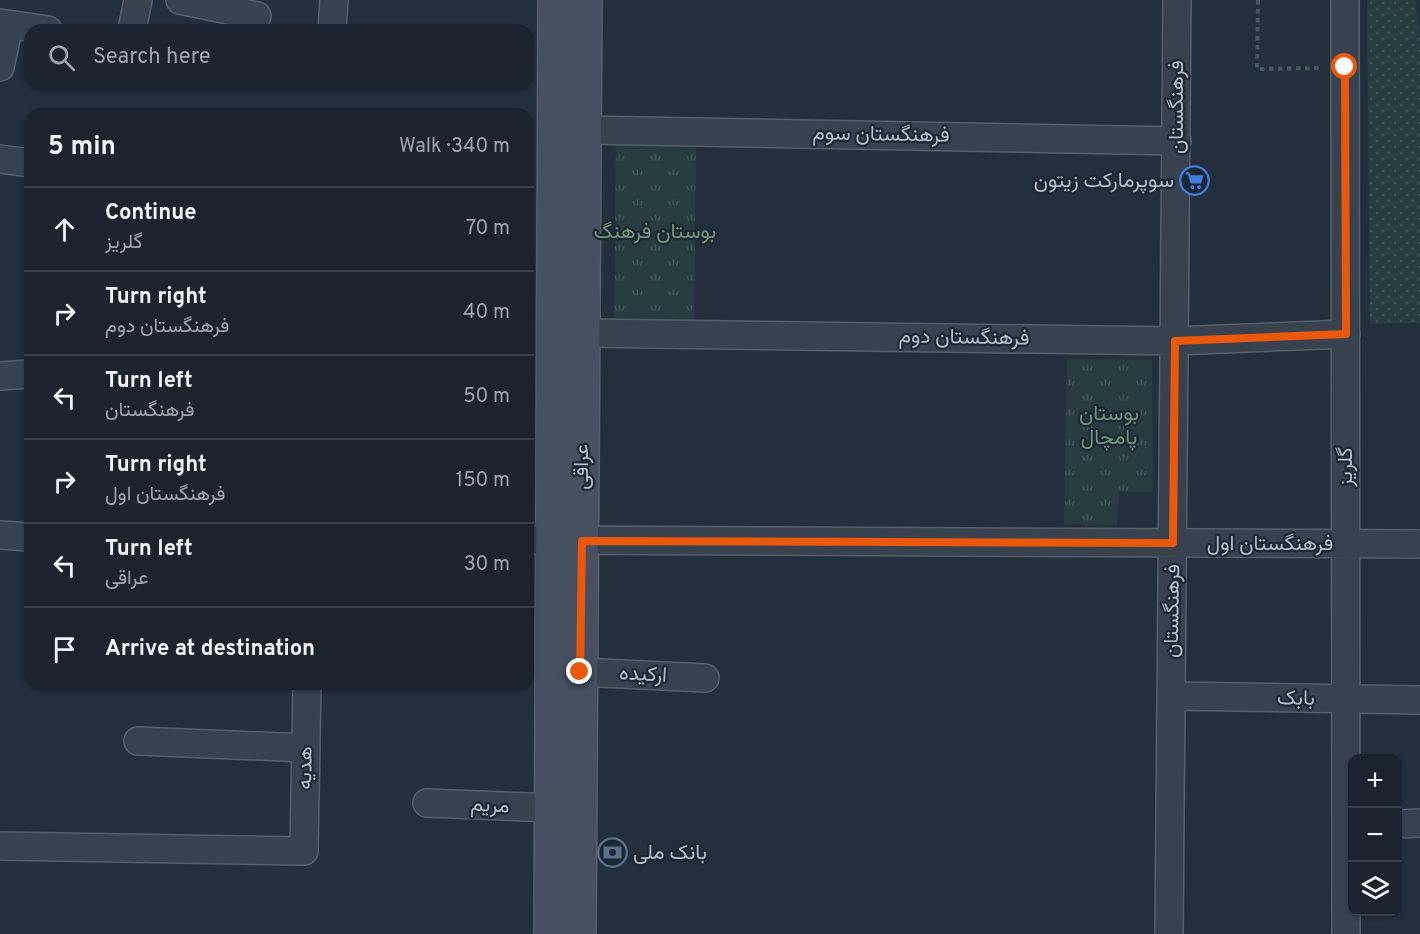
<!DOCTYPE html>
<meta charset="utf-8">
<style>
body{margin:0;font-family:Overpass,Vazirmatn,sans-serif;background:#242b36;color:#f1f3f6}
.controls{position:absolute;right:18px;bottom:18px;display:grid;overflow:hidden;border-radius:12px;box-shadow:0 2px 4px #0004}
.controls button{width:54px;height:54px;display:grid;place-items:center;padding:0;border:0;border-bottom:2px solid #39404a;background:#1b232e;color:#f1f3f6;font:30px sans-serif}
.stop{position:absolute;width:18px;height:18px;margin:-14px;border:4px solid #ea580c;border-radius:50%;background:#fff}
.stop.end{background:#ea580c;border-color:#fff;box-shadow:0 2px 6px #0008}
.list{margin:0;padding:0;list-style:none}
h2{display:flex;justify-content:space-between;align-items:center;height:78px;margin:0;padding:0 24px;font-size:26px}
h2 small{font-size:20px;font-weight:400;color:#a0a4aa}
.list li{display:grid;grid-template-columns:39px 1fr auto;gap:18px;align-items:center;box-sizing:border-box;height:84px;padding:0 24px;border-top:2px solid #39404a}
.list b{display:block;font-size:22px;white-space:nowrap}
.list p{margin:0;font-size:20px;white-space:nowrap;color:#a0a4aa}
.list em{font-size:20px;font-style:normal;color:#a0a4aa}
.icon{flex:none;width:33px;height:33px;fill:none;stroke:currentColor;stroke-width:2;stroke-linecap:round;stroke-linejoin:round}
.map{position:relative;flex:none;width:1420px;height:934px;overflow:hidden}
.search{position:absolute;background:#1b232e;box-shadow:0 2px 4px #0004;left:24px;top:24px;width:510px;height:66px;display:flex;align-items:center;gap:15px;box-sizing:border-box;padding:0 21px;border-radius:18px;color:#a0a4aa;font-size:22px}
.panel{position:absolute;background:#1b232e;box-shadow:0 2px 4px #0004;left:24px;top:108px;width:510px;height:582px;border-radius:18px}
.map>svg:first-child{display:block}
.grass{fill:url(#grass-dots)}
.park{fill:url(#park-tufts)}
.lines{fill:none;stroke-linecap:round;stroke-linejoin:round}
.street-casing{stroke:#565f6c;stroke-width:30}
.secondary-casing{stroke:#565f6c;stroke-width:36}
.path{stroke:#44595c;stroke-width:4;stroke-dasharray:4.5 4.5;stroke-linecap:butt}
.street{stroke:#38414e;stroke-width:27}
.secondary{stroke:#465061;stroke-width:33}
.route{stroke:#ea580c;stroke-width:8}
.labels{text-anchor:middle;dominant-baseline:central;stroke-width:4.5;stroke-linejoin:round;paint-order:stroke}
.street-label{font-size:21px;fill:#b4bcc9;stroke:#1d2633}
.poi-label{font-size:21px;fill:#b4bcc9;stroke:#1d2633;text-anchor:end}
.park-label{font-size:21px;fill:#6b9a76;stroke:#1d2633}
</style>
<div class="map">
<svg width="1420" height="934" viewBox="0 0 1420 934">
<defs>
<pattern id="grass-dots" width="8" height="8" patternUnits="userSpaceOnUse" patternTransform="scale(1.5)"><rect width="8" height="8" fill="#263c3f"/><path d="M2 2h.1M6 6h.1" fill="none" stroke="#435659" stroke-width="1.8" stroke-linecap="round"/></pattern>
<pattern id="park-tufts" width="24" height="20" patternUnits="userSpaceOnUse" patternTransform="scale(1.5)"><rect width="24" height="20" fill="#263c3f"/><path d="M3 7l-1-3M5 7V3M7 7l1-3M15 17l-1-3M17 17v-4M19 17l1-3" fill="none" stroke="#435659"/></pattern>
</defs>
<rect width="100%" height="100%" fill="#242f3e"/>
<path class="grass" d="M1367,0h48l5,38v285l-50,1z"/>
<path class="park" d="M616,142l80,1 -2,180 -80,-1z
M1067,359l85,1 1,132h-34l-2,33 -53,-1z"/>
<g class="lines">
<defs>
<path id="street" d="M180,0l77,16
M1345,0l1,934
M0,23l48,7
M132,30l6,-30
M332,30l2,-30
M0,67l9,-42
M584,130l593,11
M0,159l30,4
M583,333l592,8 171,-7
M0,376l30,-2
M0,535l30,2
M528,540l892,4
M581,672l124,6
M1172,696l248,4
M138,741l168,7
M427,803l125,5
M1398,824l22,-1
M0,846l304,5 3,-167
M1169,934l8,-934"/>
<path id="secondary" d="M551,934l4,-934
M579,934l6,-934"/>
</defs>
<use href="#street" class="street-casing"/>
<use href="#secondary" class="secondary-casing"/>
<path class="path" d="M1258,0l-1,69 62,-1"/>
<use href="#street" class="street"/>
<use href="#secondary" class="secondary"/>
</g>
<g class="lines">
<path class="route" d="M580,672l2,-131 591,2 2,-202 171,-7 -1,-267"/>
</g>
<defs>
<symbol id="supermarket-ring" viewBox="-11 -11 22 22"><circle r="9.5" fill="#1d2633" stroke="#3f7fe0" stroke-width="1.5"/><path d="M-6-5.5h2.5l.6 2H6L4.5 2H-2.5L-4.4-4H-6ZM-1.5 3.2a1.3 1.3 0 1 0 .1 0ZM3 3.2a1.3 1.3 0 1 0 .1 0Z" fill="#3f7fe0"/></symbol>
<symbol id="bank-ring" viewBox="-11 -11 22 22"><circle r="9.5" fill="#1d2633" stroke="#5c6f8a" stroke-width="1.5"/><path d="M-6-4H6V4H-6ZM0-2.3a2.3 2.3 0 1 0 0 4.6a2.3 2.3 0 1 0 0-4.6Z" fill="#5c6f8a"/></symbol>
</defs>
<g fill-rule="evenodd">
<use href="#supermarket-ring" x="1178" y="164" width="33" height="33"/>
<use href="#bank-ring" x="596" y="836" width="33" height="33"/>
</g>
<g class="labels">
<g class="street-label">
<text transform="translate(1177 107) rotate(-90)">فرهنگستان</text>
<text transform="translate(881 135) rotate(1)">فرهنگستان سوم</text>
<text transform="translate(964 338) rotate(1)">فرهنگستان دوم</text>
<text transform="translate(582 467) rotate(-90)">عراقی</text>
<text transform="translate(1346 467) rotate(-90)">گلریز</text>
<text x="1270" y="544">فرهنگستان اول</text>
<text transform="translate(1173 611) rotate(-89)">فرهنگستان</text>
<text transform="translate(643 675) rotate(3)">ارکیده</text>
<text transform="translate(1296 699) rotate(1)">بابک</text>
<text transform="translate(306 768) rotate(-89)">هدیه</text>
<text transform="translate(490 806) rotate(3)">مریم</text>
</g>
<g class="poi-label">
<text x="1174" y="181">سوپرمارکت زیتون</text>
<text x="633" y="853" text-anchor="start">بانک ملی</text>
</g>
<g class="park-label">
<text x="655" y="232">بوستان فرهنگ</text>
<text x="1109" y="414">بوستان<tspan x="1109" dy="24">پامچال</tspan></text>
</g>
</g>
</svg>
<div class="controls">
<button>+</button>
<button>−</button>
<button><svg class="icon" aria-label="layers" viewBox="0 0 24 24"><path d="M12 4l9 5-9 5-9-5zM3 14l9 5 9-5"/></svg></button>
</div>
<div class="stop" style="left:1345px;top:67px"></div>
<div class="stop end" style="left:580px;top:672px"></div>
<div class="search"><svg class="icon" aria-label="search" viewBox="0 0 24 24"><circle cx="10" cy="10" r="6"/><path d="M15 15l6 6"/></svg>Search here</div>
<section class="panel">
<h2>5 min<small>Walk · 340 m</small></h2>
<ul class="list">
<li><svg class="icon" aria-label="ahead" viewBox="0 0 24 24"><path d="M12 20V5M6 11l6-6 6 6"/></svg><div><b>Continue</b><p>گلریز</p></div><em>70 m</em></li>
<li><svg class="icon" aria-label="right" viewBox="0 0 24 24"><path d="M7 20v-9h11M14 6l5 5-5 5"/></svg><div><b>Turn right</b><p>فرهنگستان دوم</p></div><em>40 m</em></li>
<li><svg class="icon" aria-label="left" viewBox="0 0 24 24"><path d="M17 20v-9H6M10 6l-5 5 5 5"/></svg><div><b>Turn left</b><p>فرهنگستان</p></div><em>50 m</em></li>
<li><svg class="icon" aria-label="right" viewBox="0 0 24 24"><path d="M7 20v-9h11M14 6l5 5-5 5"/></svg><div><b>Turn right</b><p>فرهنگستان اول</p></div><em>150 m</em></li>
<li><svg class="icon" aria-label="left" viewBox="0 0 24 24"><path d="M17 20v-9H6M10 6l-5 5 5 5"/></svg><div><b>Turn left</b><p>عراقی</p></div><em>30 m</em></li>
<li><svg class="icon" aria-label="arrive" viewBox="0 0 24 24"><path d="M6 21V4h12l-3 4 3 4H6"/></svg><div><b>Arrive at destination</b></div></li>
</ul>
</section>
</div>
